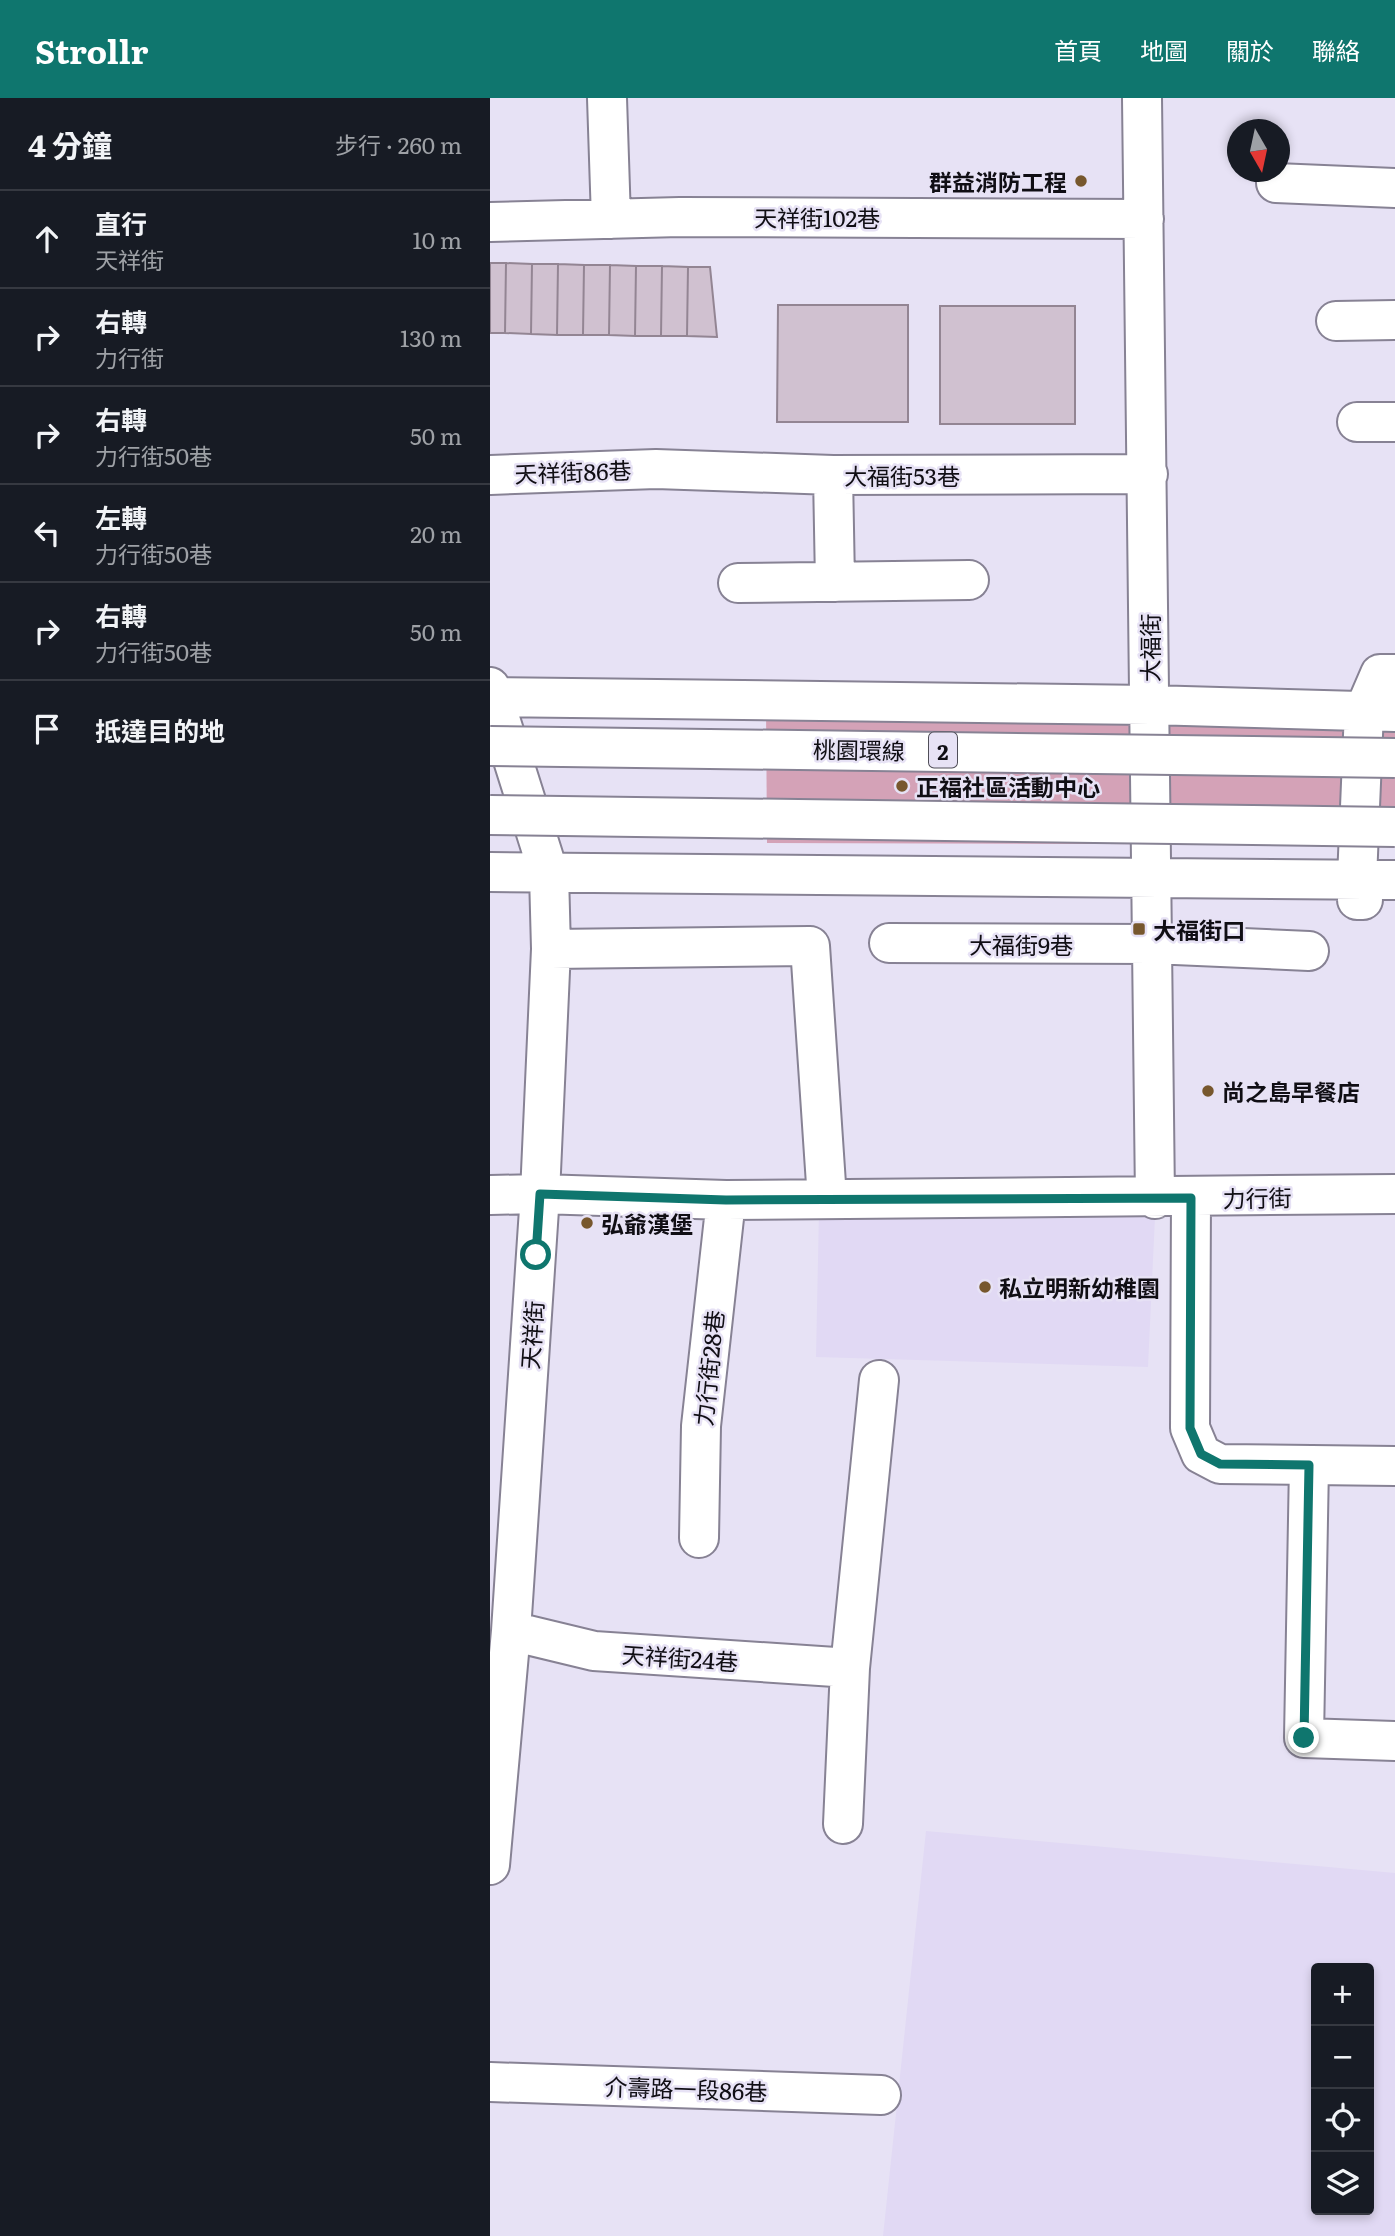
<!DOCTYPE html>
<html lang="zh-TW">
<meta charset="utf-8">
<style>
body{margin:0;font-family:Literata,"Noto Sans TC",serif;background:#242831;color:#f1f3f6}
.controls{position:absolute;right:21px;bottom:21px;display:grid;overflow:hidden;border-radius:7px;box-shadow:0 4px 10px #0003}
.controls button{width:63px;height:63px;display:grid;place-items:center;padding:0;border:0;border-bottom:2px solid #363941;background:#171b24;color:#f1f3f6;font:35px sans-serif}
.compass{position:absolute;left:737px;top:21px;width:63px;height:63px;border-radius:50%;background:#171b24;box-shadow:0 4px 10px #0003;rotate:171deg}
.stop{position:absolute;width:21px;height:21px;margin:-16px;border:5px solid #0f766e;border-radius:50%;background:#fff}
.stop.end{background:#0f766e;border-color:#fff;box-shadow:0 2px 7px #0008}
.list{margin:0;padding:0;list-style:none}
h2{display:flex;justify-content:space-between;align-items:center;height:91px;margin:0;padding:0 28px;font-size:30px}
h2 small{font-size:23px;font-weight:400;color:#9ea1a6}
.list li{display:grid;grid-template-columns:46px 1fr auto;gap:21px;align-items:center;box-sizing:border-box;height:98px;padding:0 28px;border-top:2px solid #363941}
.list b{display:block;font-size:26px;white-space:nowrap}
.list p{margin:0;font-size:23px;white-space:nowrap;color:#9ea1a6}
.list em{font-size:23px;font-style:normal;color:#9ea1a6}
.icon{flex:none;width:38px;height:38px;fill:none;stroke:currentColor;stroke-width:2;stroke-linecap:round;stroke-linejoin:round}
.map{position:relative;flex:none;width:905px;height:2138px;overflow:hidden}
header{display:flex;align-items:center;gap:42px;box-sizing:border-box;height:98px;padding:0 35px;background:#0f766e;color:#fff}
header strong{font-size:33px}
nav{display:flex;gap:38px;margin-inline-start:auto;font-size:24px}
main{display:flex}
aside{flex:1;background:#171b24}
.map>svg:first-child{display:block}
.built{fill:#e1d9f4;fill-rule:evenodd}
.green{fill:#d4a2b7}
.building{fill:#d0c1d0;stroke:#938593;stroke-width:2}
.lines{fill:none;stroke-linecap:round;stroke-linejoin:round}
.minor-casing{stroke:#878294;stroke-width:42}
.minor{stroke:#fff;stroke-width:38}
.highway-bridge-casing{stroke:#878294;stroke-width:42;stroke-linecap:butt}
.highway-bridge{stroke:#fff;stroke-width:38}
.route{stroke:#0f766e;stroke-width:9}
.poi-dot{fill:#77572d;stroke:#e7e2f5;stroke-width:2.5}
.labels{text-anchor:middle;dominant-baseline:central;stroke-width:5;stroke-linejoin:round;paint-order:stroke}
.shield{fill:#e7e2f5;stroke:#504e58;stroke-width:2}
.shield-label{font-size:21px;font-weight:bold;fill:#100e14}
.poi-label{font-size:23px;font-weight:bold;fill:#100e14;stroke:#e7e2f5;text-anchor:start}
.street-label{font-size:23px;fill:#100e14;stroke:#e7e2f5}
</style>
<header>
<strong>Strollr</strong>
<nav><a>首頁</a><a>地圖</a><a>關於</a><a>聯絡</a></nav>
</header>
<main>
<aside>
<h2>4 分鐘<small>步行 · 260 m</small></h2>
<ul class="list">
<li><svg class="icon" aria-label="ahead" viewBox="0 0 24 24"><path d="M12 20V5M6 11l6-6 6 6"/></svg><div><b>直行</b><p>天祥街</p></div><em>10 m</em></li>
<li><svg class="icon" aria-label="right" viewBox="0 0 24 24"><path d="M7 20v-9h11M14 6l5 5-5 5"/></svg><div><b>右轉</b><p>力行街</p></div><em>130 m</em></li>
<li><svg class="icon" aria-label="right" viewBox="0 0 24 24"><path d="M7 20v-9h11M14 6l5 5-5 5"/></svg><div><b>右轉</b><p>力行街50巷</p></div><em>50 m</em></li>
<li><svg class="icon" aria-label="left" viewBox="0 0 24 24"><path d="M17 20v-9H6M10 6l-5 5 5 5"/></svg><div><b>左轉</b><p>力行街50巷</p></div><em>20 m</em></li>
<li><svg class="icon" aria-label="right" viewBox="0 0 24 24"><path d="M7 20v-9h11M14 6l5 5-5 5"/></svg><div><b>右轉</b><p>力行街50巷</p></div><em>50 m</em></li>
<li><svg class="icon" aria-label="arrive" viewBox="0 0 24 24"><path d="M6 21V4h12l-3 4 3 4H6"/></svg><div><b>抵達目的地</b></div></li>
</ul>
</aside>
<div class="map">
<svg width="905" height="2138" viewBox="0 0 905 2138">
<rect width="100%" height="100%" fill="#e7e2f5"/>
<path class="built" d="M329,1112l336,7 -7,150 -332,-10z
M436,1733l469,42v363h-512zM826,1870h53v242h-53z"/>
<path class="green" d="M276,608l629,21v118l-628,-2z"/>
<path class="building" d="M0,165h16l-1,70h-15z
M16,165l26,1 -1,70 -26,-1z
M42,166h26l-1,71 -26,-1z
M68,166l26,1 -1,70h-26z
M94,167h26l-1,70h-26z
M120,167l26,1 -1,70 -26,-1z
M146,168h26l-1,70h-26z
M172,168l26,1 -1,69h-26z
M198,169h22l7,70 -30,-1z
M288,207h130v117h-131z
M450,208h135v118h-135z"/>
<g class="lines">
<defs>
<path id="minor" d="M117,0l4,121
M652,0l13,1101
M786,85l119,5
M0,124l190,-5 464,2
M846,223l59,-1
M867,324h38
M0,377l166,-6 177,6 315,-1
M343,377l2,107
M248,485l231,-3
M0,589l59,187 2,75 -11,245 -29,437 -21,234
M0,599l660,8 245,7
M0,774l905,8
M873,802h-6v-21l7,-168 16,-37h15
M399,845l263,1 157,7
M61,851l259,-3 17,253
M0,1097l50,-1 186,6 669,-6
M701,1100l-1,230 11,26 19,10 175,2
M819,1367l-5,273 91,3
M209,1440l2,-112 25,-226
M21,1533l83,20 256,17
M353,1726l7,-156 29,-288
M0,1984l391,13"/>
</defs>
<use href="#minor" class="minor-casing"/>
<use href="#minor" class="minor"/>
<defs>
<path id="highway-bridge" d="M0,648l905,12
M0,717l905,12"/>
</defs>
<use href="#highway-bridge" class="highway-bridge-casing"/>
<use href="#highway-bridge" class="highway-bridge"/>
</g>
<g class="lines">
<path class="route" d="M46,1157l4,-61 186,6 465,-2 -1,230 11,26 19,10 89,1 -5,273"/>
</g>
<g class="poi-dot">
<circle cx="591" cy="83" r="7"/>
<circle cx="412" cy="688" r="7"/>
<rect x="642" y="824" width="14" height="14" rx="3.5"/>
<circle cx="718" cy="993" r="7"/>
<circle cx="97" cy="1125" r="7"/>
<circle cx="495" cy="1189" r="7"/>
</g>
<g class="labels">
<rect class="shield" x="439" y="634.5" width="28" height="35" rx="5"/>
<g class="shield-label">
<text x="453" y="652">2</text>
</g>
<g class="poi-label">
<text x="577" y="83" text-anchor="end">群益消防工程</text>
<text x="426" y="688">正福社區活動中心</text>
<text x="663" y="831">大福街口</text>
<text x="732" y="993">尚之島早餐店</text>
<text x="111" y="1125">弘爺漢堡</text>
<text x="509" y="1189">私立明新幼稚園</text>
</g>
<g class="street-label">
<text x="327" y="119">天祥街102巷</text>
<text transform="translate(83 373) rotate(-2)">天祥街86巷</text>
<text x="412" y="377">大福街53巷</text>
<text transform="translate(659 550) rotate(-90)">大福街</text>
<text transform="translate(369 651) rotate(1)">桃園環線</text>
<text x="531" y="846">大福街9巷</text>
<text transform="translate(767 1099) rotate(-1)">力行街</text>
<text transform="translate(41 1237) rotate(-86)">天祥街</text>
<text transform="translate(218 1270) rotate(-84)">力行街28巷</text>
<text transform="translate(190 1559) rotate(4)">天祥街24巷</text>
<text transform="translate(196 1990) rotate(2)">介壽路一段86巷</text>
</g>
</g>
</svg>
<div class="controls">
<button>+</button>
<button>−</button>
<button><svg class="icon" aria-label="locate" viewBox="0 0 24 24"><circle cx="12" cy="12" r="6"/><path d="M12 2v4M12 18v4M2 12h4M18 12h4"/></svg></button>
<button><svg class="icon" aria-label="layers" viewBox="0 0 24 24"><path d="M12 4l9 5-9 5-9-5zM3 14l9 5 9-5"/></svg></button>
</div>
<svg class="compass" viewBox="-18 -18 36 36"><path d="M0-13l5 13h-10z" fill="#e53935"/><path d="M0 13l5-13h-10z" fill="#9ea1a6"/></svg>
<div class="stop" style="left:46px;top:1157px"></div>
<div class="stop end" style="left:814px;top:1640px"></div>
</div>
</main>
